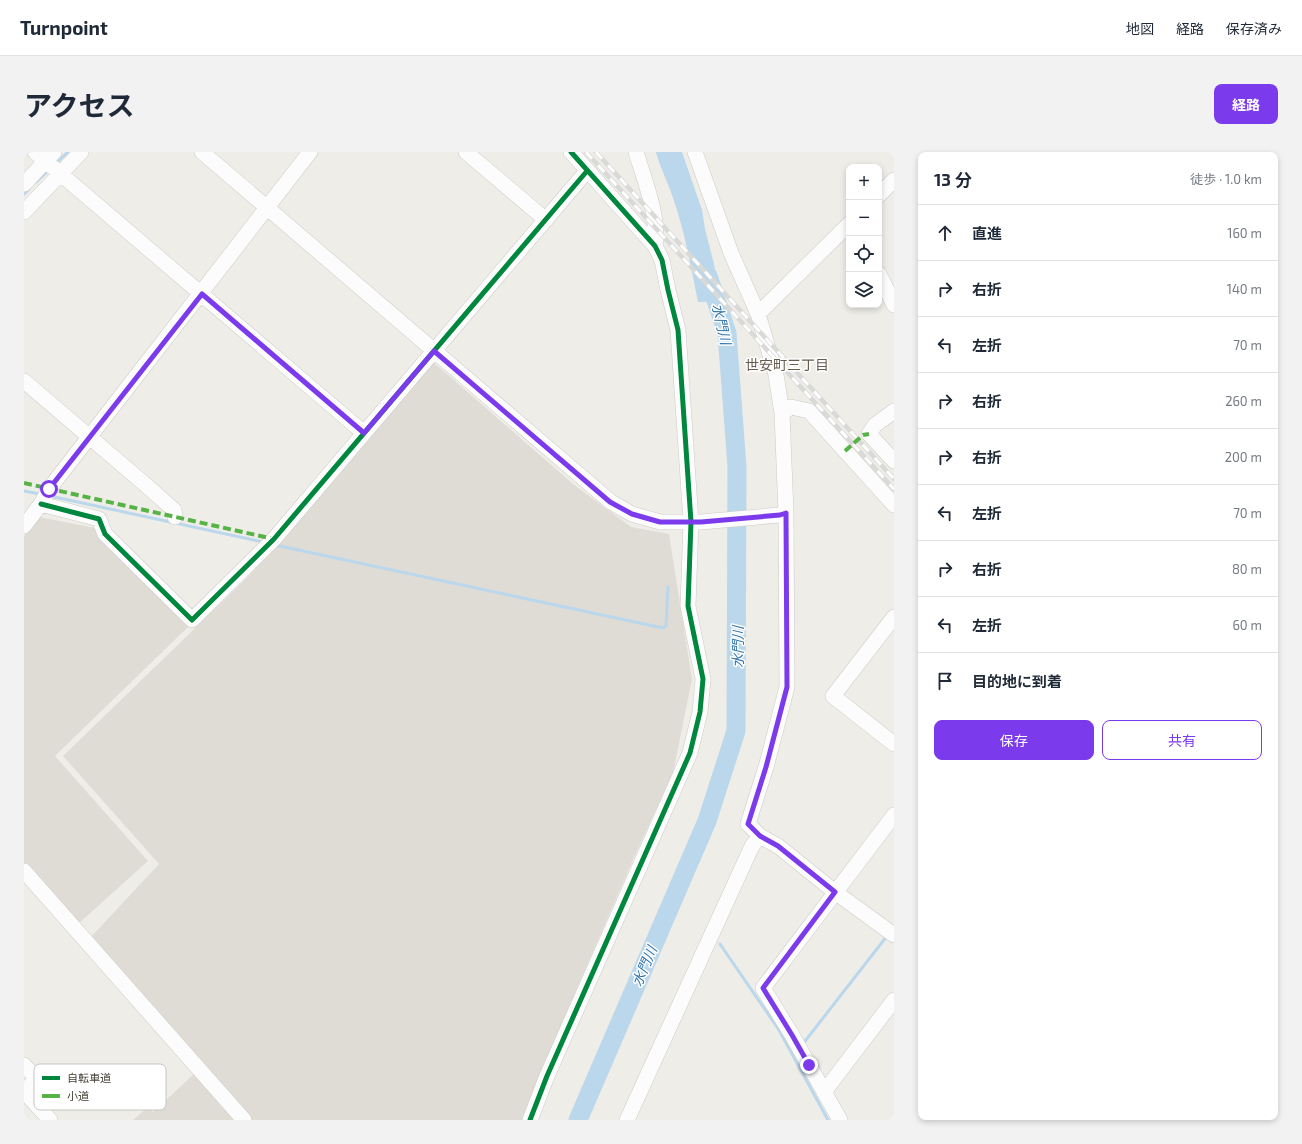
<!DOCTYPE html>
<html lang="ja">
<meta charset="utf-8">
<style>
body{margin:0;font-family:"Exo 2","Noto Sans JP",sans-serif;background:#f2f2f3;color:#1f2937}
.controls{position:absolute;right:12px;top:12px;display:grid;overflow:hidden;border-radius:8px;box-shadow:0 2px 6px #0003}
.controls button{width:36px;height:36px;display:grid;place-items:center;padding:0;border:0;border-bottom:1px solid #e0e1e3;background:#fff;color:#1f2937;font:20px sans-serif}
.stop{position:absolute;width:12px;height:12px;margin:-9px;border:3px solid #7c3aed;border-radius:50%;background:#fff}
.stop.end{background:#7c3aed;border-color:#fff;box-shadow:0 1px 4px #0008}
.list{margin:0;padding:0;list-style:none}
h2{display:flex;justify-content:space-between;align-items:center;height:52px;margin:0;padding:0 16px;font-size:17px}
h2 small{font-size:13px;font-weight:400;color:#747a83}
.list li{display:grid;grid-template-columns:26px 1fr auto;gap:12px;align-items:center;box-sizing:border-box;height:56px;padding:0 16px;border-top:1px solid #e0e1e3}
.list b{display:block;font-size:15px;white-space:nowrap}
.list em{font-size:13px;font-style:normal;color:#747a83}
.actions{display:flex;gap:8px;padding:12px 16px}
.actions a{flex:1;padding:9px 0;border:1px solid #7c3aed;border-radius:8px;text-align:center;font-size:14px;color:#7c3aed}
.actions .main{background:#7c3aed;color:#fff}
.icon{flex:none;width:22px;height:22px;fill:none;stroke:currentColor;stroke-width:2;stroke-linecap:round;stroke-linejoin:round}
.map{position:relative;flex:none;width:870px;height:968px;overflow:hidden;border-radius:8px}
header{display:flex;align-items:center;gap:24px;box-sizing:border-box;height:56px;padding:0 20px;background:#fff;border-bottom:1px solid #e0e1e3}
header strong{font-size:19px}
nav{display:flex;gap:22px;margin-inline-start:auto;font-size:14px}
.intro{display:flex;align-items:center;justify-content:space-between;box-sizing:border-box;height:96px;padding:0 24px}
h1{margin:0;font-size:28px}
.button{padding:10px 18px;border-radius:8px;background:#7c3aed;color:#fff;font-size:14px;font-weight:700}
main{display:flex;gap:24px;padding:0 24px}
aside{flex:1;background:#fff;border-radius:8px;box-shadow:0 2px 6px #0003}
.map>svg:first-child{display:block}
.industrial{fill:#dfdcd6}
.water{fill:#bad7ec}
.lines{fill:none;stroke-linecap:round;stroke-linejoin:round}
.stream{stroke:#bad7ec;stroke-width:3}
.river{stroke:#bad7ec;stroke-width:19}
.minor-casing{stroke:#cdcbc6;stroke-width:16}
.minor{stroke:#fdfcfc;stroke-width:15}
.rail-casing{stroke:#d9d9d8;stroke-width:4.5}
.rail{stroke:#fff;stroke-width:3;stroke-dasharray:9;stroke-linecap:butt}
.quiet{stroke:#57b346;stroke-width:4;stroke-dasharray:8 4;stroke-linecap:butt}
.cycleway-casing{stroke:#fff;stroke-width:8}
.cycleway{stroke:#00873e;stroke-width:5}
.route{stroke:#7c3aed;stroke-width:5}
.labels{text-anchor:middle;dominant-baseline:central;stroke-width:3;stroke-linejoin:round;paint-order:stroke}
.water-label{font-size:14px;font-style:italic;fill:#3275ac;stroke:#fff}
.neighbourhood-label{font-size:14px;fill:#675d4d;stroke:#fff}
.key{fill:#fff;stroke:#c7c5c2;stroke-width:1}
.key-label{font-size:11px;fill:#443f35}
</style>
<header>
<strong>Turnpoint</strong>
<nav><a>地図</a><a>経路</a><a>保存済み</a></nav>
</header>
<div class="intro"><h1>アクセス</h1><a class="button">経路</a></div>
<main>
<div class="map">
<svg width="870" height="968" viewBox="0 0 870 968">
<rect width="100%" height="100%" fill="#efede8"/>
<path class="industrial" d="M408,209l141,123 58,43 38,7 23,145 -19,94 -38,82 -74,170 -39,95h-272l-160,-182 69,-74 -96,-108 186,-180z
M15,365l56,11 94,98 -134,130 93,105 -70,63 -54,-61v-327z
M171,921l41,47h-103l15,-13 5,5z"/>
<path class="water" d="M632,0h26l20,58 3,19 9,35 6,37 -22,1c-7,-35 -13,-70 -25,-104 -5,-16 -13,-30 -17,-46z"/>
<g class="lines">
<path class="stream" d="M32,11l12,-11
M12,30l13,-12
M0,42l5,-5
M0,339l16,3
M26,344l213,46
M251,393l388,83 3,-2 2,-39
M696,792l59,86 49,90
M778,893l85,-109"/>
<path class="river" d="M554,968l129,-299 29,-90 1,-264 -10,-134 -19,-57"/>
<defs>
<path id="minor" d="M11,0l329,281
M178,0l409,350 21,12 28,8h41l79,-7 6,-2
M442,0l80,68
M612,0c9,30 23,63 19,94
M671,0l36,101 27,61 18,61 6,38 4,100 1,174 -21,80 -18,57 12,12 18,10 57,46 59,43
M0,32l30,-32
M855,43l15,-15
M0,60l57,-60
M855,122l15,31
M734,162l91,-90
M0,229l123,105 27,24 1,7
M870,259l-19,14 -6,9 25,27
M758,261l9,-6 18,4 85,94
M17,352l58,15 6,15 87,86 82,-81 313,-368
M0,374l17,-22 8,-15 261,-337
M870,465l-61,79 61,48
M0,719l220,249
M0,913l13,14 -13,12 26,29
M800,940l70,-92
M506,968l17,-44 143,-323 10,-41 3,-33 -15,-73 3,-84 -13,-192 -10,-40 -6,-30 -7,-14 -84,-94
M603,968l125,-274 8,-10
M816,968l-48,-85 -29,-47 131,-173"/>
</defs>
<use href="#minor" class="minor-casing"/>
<use href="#minor" class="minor"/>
<defs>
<path id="rail" d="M562,0l308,337
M572,0l298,327"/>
</defs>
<use href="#rail" class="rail-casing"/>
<use href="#rail" class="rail"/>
<path class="quiet" d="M821,299l18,-16 6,-1
M0,331l250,56"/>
<defs>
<path id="cycleway" d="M17,352l58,15 6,15 87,86 82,-81 313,-368
M506,968l17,-44 143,-323 10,-41 3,-33 -15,-73 3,-84 -13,-192 -10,-40 -6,-30 -7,-14 -84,-94"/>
</defs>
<use href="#cycleway" class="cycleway-casing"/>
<use href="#cycleway" class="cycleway"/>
</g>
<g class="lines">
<path class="route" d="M25,337l153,-195 162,139 70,-82 176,151 22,12 28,8h41l79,-7 6,-2 1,174 -21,80 -18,57 12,12 18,10 57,46 -72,96 29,47 17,30"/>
</g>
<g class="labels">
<g class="water-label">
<text transform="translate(698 172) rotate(77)">水門川</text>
<text transform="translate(713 495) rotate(-90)">水門川</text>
<text transform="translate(620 814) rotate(-67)">水門川</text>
</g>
<g class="neighbourhood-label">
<text x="763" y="212">世安町三丁目</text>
</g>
</g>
<rect x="10" y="912" width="132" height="46" rx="6" class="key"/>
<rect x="18" y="924" width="18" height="4" fill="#00873e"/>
<rect x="18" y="942" width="18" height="4" fill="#57b346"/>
<g class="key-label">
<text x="43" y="930">自転車道</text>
<text x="43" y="948">小道</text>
</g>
</svg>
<div class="controls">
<button>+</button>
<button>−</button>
<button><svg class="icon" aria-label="locate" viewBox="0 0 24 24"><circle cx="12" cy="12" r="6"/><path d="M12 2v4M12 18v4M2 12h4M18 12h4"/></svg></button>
<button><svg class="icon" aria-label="layers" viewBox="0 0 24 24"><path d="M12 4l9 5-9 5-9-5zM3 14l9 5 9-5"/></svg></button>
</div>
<div class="stop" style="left:25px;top:337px"></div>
<div class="stop end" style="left:785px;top:913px"></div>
</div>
<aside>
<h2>13 分<small>徒歩 · 1.0 km</small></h2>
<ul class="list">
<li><svg class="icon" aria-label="ahead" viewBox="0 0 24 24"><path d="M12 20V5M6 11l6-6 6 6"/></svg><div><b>直進</b></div><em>160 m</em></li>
<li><svg class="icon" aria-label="right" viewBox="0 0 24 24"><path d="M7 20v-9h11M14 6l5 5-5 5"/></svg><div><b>右折</b></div><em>140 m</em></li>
<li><svg class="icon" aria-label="left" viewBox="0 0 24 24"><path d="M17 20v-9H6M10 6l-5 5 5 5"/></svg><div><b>左折</b></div><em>70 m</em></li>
<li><svg class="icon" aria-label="right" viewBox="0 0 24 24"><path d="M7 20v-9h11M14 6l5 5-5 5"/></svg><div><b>右折</b></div><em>260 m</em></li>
<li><svg class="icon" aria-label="right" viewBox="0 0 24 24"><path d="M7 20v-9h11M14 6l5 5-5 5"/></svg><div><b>右折</b></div><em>200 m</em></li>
<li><svg class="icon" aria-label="left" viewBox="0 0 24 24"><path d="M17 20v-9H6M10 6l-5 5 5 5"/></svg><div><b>左折</b></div><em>70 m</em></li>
<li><svg class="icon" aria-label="right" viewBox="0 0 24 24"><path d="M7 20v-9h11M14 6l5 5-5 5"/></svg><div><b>右折</b></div><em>80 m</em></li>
<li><svg class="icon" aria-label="left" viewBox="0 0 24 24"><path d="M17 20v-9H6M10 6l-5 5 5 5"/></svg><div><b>左折</b></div><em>60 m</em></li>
<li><svg class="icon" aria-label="arrive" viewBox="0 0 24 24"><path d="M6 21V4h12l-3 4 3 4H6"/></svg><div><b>目的地に到着</b></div></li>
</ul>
<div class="actions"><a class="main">保存</a><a>共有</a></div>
</aside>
</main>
